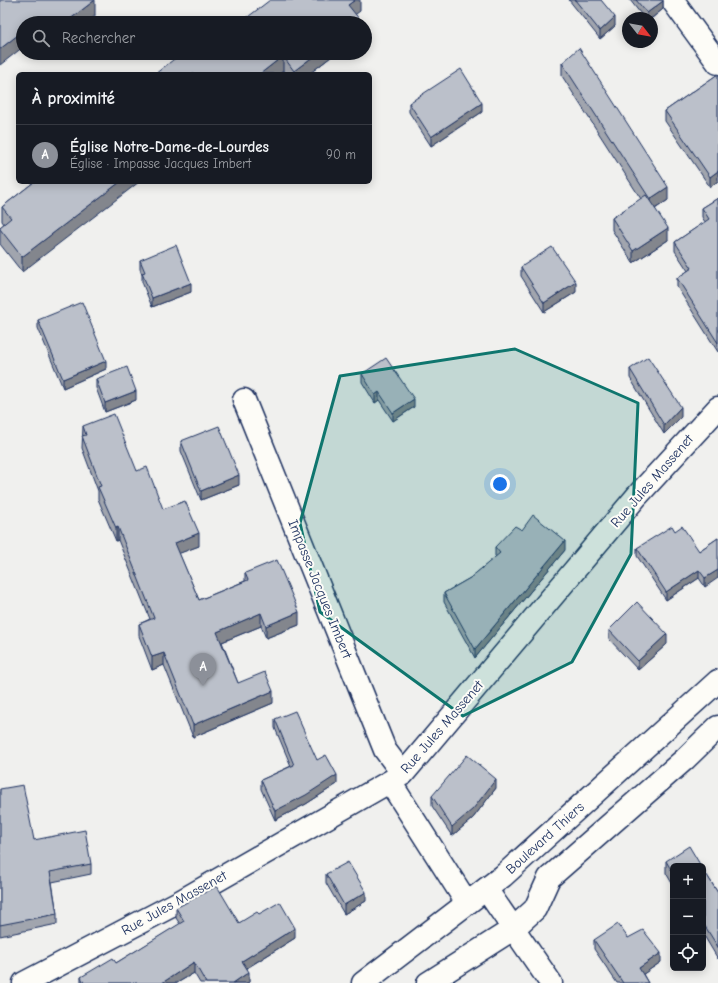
<!DOCTYPE html>
<html lang="fr">
<meta charset="utf-8">
<style>
body{margin:0;font-family:"Comic Neue",sans-serif;background:#242831;color:#f1f3f6}
.controls{position:absolute;right:12px;bottom:12px;display:grid;overflow:hidden;border-radius:6px;box-shadow:0 2px 10px #0003}
.controls button{width:36px;height:36px;display:grid;place-items:center;padding:0;border:0;border-bottom:1px solid #363941;background:#171b24;color:#f1f3f6;font:20px sans-serif}
.compass{position:absolute;left:622px;top:12px;width:36px;height:36px;border-radius:50%;background:#171b24;box-shadow:0 2px 10px #0003;rotate:121deg}
.you{position:absolute;left:500px;top:484px;width:14px;height:14px;margin:-10px;border:3px solid #fff;border-radius:50%;background:#1a73e8;box-shadow:0 0 0 6px #1a73e833}
.badge{display:grid;place-items:center;width:26px;height:26px;border-radius:50%;background:#8c9099;color:#fff;font-size:13px;font-weight:700}
.pin{position:absolute;translate:-50% -33px;filter:drop-shadow(0 1px 2px #0008)}
.pin::after{content:'';position:absolute;top:21px;width:14px;height:12px;background:inherit;clip-path:polygon(0 0,100% 0,50% 100%)}
.list{margin:0;padding:0;list-style:none}
h2{display:flex;justify-content:space-between;align-items:center;height:52px;margin:0;padding:0 16px;font-size:17px}
h2 small{font-size:13px;font-weight:400;color:#9ea1a6}
.list li{display:grid;grid-template-columns:26px 1fr auto;gap:12px;align-items:center;box-sizing:border-box;height:60px;padding:0 16px;border-top:1px solid #363941}
.list b{display:block;font-size:15px;white-space:nowrap}
.list p{margin:0;font-size:13px;white-space:nowrap;color:#9ea1a6}
.list em{font-size:13px;font-style:normal;color:#9ea1a6}
.icon{flex:none;width:22px;height:22px;fill:none;stroke:currentColor;stroke-width:2;stroke-linecap:round;stroke-linejoin:round}
.map{position:relative;flex:none;width:718px;height:983px;overflow:hidden}
.search{position:absolute;background:#171b24;box-shadow:0 2px 10px #0003;left:16px;top:16px;width:356px;height:44px;display:flex;align-items:center;gap:10px;box-sizing:border-box;padding:0 14px;border-radius:22px;color:#9ea1a6;font-size:15px}
.panel{position:absolute;background:#171b24;box-shadow:0 2px 10px #0003;left:16px;top:72px;width:356px;height:112px;border-radius:6px}
.map>svg:first-child{display:block}
.lines{fill:none;stroke-linecap:round;stroke-linejoin:round}
.minor-casing{stroke:#1b2f5e;stroke-width:25}
.major-casing{stroke:#1b2f5e;stroke-width:25}
.minor{stroke:#fdfcf7;stroke-width:22}
.major{stroke:#fdfcf7;stroke-width:22}
.wall{fill:#a1a5ae;stroke:#1b2f5e}
.shaded-wall{fill:#83868d;stroke:#1b2f5e}
.building{fill:#bbc0ca;stroke:#1b2f5e}
.marked{fill:#0f766e;fill-opacity:0.2;stroke:#0f766e;stroke-width:3;stroke-linejoin:round}
.labels{text-anchor:middle;dominant-baseline:central;stroke-width:4;stroke-linejoin:round;paint-order:stroke}
.street-label{font-size:14px;fill:#1b2f5e;stroke:#fdfcf7}
</style>
<div class="map">
<svg width="718" height="983" viewBox="0 0 718 983">
<rect width="100%" height="100%" fill="#f0f0ee"/>
<filter id="ink" filterUnits="userSpaceOnUse"><feTurbulence type="fractalNoise" baseFrequency=".025" numOctaves="2"/><feDisplacementMap in="SourceGraphic" scale="8" xChannelSelector="R" yChannelSelector="G"/><feConvolveMatrix kernelMatrix="1 2 1 2 8 2 1 2 1" color-interpolation-filters="sRGB"/></filter>
<g filter="url(#ink)">
<g class="lines">
<defs>
<path id="minor" d="M672,0l46,63
M244,400l141,350 18,24
M390,782l77,121
M486,889l65,94
M24,983l157,-82 222,-127 234,-278 81,-88
M428,983l85,-54 22,-20 14,-31 136,-119 33,-32"/>
<path id="major" d="M363,983l140,-107 215,-195"/>
</defs>
<use href="#minor" class="minor-casing"/>
<use href="#major" class="major-casing"/>
<use href="#minor" class="minor"/>
<use href="#major" class="major"/>
</g>
<path class="wall" d="M569,0h32l14,26 -15,13z
M630,0h33v9l-11,9h-8z
M39,53h7l-4,4z
M182,53h154l-27,21h-23l-3,-3z
M562,63l106,137 -13,9 13,31 -35,23 -21,-33v-12l29,-19 -79,-123z
M718,74v107l-8,6 -45,-66v-10z
M409,103l73,9 -51,34 -22,-34z
M34,182l-12,90 -22,-28v-17l4,-3 -2,-3v-14z
M718,198v154l-41,-65v-9l11,-7 -13,-20v-9l30,-20 -3,-5v-9z
M140,260l51,32 -39,15 -10,-25v-7l-2,-6z
M521,267l55,25 -32,20 -23,-36z
M38,320l68,49 -43,19 -25,-60z
M630,369l51,48 -17,17 -34,-56z
M362,374l52,33 -21,14 -14,-21 -4,3 -13,-21z
M96,379l40,21 -31,12 -9,-24z
M83,426l54,45 26,38 36,37 -20,7 20,47 46,-19v-8l54,52 -33,13 -5,-12 -39,16 16,41 35,20 -80,34 -29,-72 -12,5 -13,-34v-12l11,-5 -32,-79 -2,1 -18,-42v-8l-16,-43z
M181,441l58,44 -38,15 -20,-49z
M522,530l43,20 -90,108 -31,-56v-9l26,-15 26,-21 -1,-1v-9z
M675,531l24,20 19,-13 -13,49 -6,-9 -33,22 -29,-44v-8z
M609,630l58,14 -29,26 -29,-31z
M275,719l42,41 20,24 -31,20 -31,16 -14,-31v-9l30,-14 -16,-38z
M496,788l-23,30 -21,18 -20,-30v-10z
M0,789l34,51 57,24v10l-39,8 5,32v10l-57,12z
M666,861l7,5v19l-7,-12z
M703,869l15,24v66l-15,-25z
M326,874l40,27 -22,13 -18,-31z
M176,908l63,15 20,-9 36,24 -48,30 2,14 -1,1h-48l-6,-10 -17,10h-96v-6l35,-14 64,-39 -4,-6z
M628,938l33,24 -18,12 5,9h-31l-23,-34v-9z"/>
<path class="shaded-wall" d="M95,0v16l-9,7h-21z
M355,0h5v11l-12,9v-15z
M663,1v8l-11,9h-5v-5z
M615,17v9l-15,13v-8z
M23,31v16l-23,18v-16z
M42,53h4l-4,4z
M318,53h18l-27,21h-15v-3z
M283,56v15l-4,3h-19z
M482,103v9l-51,34v-9z
M718,171v10l-8,6v-10z
M120,182h19l-117,90v-15z
M668,187v13l-18,12v-13z
M668,228v12l-35,23v-12z
M576,282v10l-32,20v-9z
M191,283v9l-39,15v-9z
M106,361v8l-43,19v-9z
M136,391v9l-31,12v-9z
M379,392v8l-4,3v-8z
M414,399v8l-21,14v-8z
M681,407v10l-17,17v-9z
M239,475v10l-38,15v-9z
M118,527v13l-2,1v-13z
M199,533v13l-24,9v-12z
M565,541v9l-90,108v-9z
M699,570v8l-33,22v-8z
M718,570v8l-13,9v-9z
M299,612v13l-33,13v-12z
M261,613v13l-44,18v-12z
M667,634v10l-29,26v-9z
M164,653v12l-12,5v-13z
M273,691v12l-80,34v-12z
M337,775v9l-31,20 -31,16v-9z
M496,779v9l-23,30 -21,18v-9z
M366,892v9l-22,13v-9z
M295,928v10l-53,33v-10z
M661,953v9l-22,15v-9z
M194,962v11l-17,10h-15z
M249,972v10l-1,1h-15z"/>
<path class="building" d="M0,0h95l-30,23h-42v8l-23,18z
M270,0h85l-7,5 12,15 -4,3h-116z
M575,0h26l14,17 -15,14z
M636,0h27v1l-16,12z
M579,48l89,139 -18,12 -88,-136z
M182,53h136l-24,18 -11,-15 -23,18h-105z
M461,69l21,34 -51,34 -22,-34z
M718,74v97l-8,6 -45,-66z
M34,182h86l-98,75 -22,-28v-2l11,-9 -9,-11z
M646,195l22,33 -35,23 -21,-33z
M718,198v145l-41,-65 15,-10 -17,-26 34,-23 -7,-11z
M176,245l15,38 -39,15 -10,-25 3,-1 -5,-12z
M552,247l24,35 -32,21 -23,-36z
M82,302l24,59 -43,18 -25,-59z
M648,357l33,50 -17,18 -34,-56z
M386,358l28,41 -21,14 -14,-21 -4,3 -13,-21z
M127,367l9,24 -31,12 -9,-24z
M114,414l23,57 10,-4 16,42 22,-8 14,32 -24,10 24,57 49,-20 -3,-7 32,-13 22,52 -33,14 -5,-13 -44,19 21,51 27,-11 8,19 -80,34 -29,-72 -12,4 -13,-33 15,-6 -36,-91 -2,1 -18,-41 3,-1 -19,-50 4,-1 -3,-9z
M219,426l20,49 -38,16 -20,-50z
M533,515l32,26 -90,108 -31,-56 26,-15 30,-25 -5,-6 20,-21 7,4z
M672,526l3,5 7,-5 17,25 19,-13v32l-13,8 -6,-8 -33,22 -29,-44z
M637,602l30,32 -29,27 -29,-31z
M295,711l22,49 9,-5 11,20 -31,20 -31,16 -14,-31 33,-15 -19,-46z
M467,755l29,24 -23,30 -21,18 -20,-31z
M23,785l11,55 51,-10 6,34 -41,8 7,42 -57,11v-136z
M689,846l12,20h-28v7l-7,-12z
M348,862l18,30 -22,13 -18,-31z
M703,869l15,24v54l-15,-24z
M217,886l22,37 18,-11 2,2 21,-12 15,26 -53,33 7,11 -16,11h-27l-12,-21 -32,21h-78l-3,-6 32,-19 3,5 68,-42 -8,-13z
M618,924l10,14 15,-8 18,23 -22,15 9,15h-25l-29,-43z"/>
</g>
<path class="marked" d="M515,349l123,54 -7,151 -59,108 -109,54 -143,-104 -20,-89 40,-147z"/>
<g class="labels">
<g class="street-label">
<text transform="translate(652 481) rotate(-49)">Rue Jules Massenet</text>
<text transform="translate(320 589) rotate(68)">Impasse Jacques Imbert</text>
<text transform="translate(442 727) rotate(-49)">Rue Jules Massenet</text>
<text transform="translate(545 838) rotate(-42)">Boulevard Thiers</text>
<text transform="translate(174 903) rotate(-29)">Rue Jules Massenet</text>
</g>
</g>
</svg>
<div class="controls">
<button>+</button>
<button>−</button>
<button><svg class="icon" aria-label="locate" viewBox="0 0 24 24"><circle cx="12" cy="12" r="6"/><path d="M12 2v4M12 18v4M2 12h4M18 12h4"/></svg></button>
</div>
<svg class="compass" viewBox="-18 -18 36 36"><path d="M0-13l5 13h-10z" fill="#e53935"/><path d="M0 13l5-13h-10z" fill="#9ea1a6"/></svg>
<div class="you"></div>
<div class="pin badge" style="left:203px;top:686px">A</div>
<div class="search"><svg class="icon" aria-label="search" viewBox="0 0 24 24"><circle cx="10" cy="10" r="6"/><path d="M15 15l6 6"/></svg>Rechercher</div>
<section class="panel">
<h2>À proximité<small></small></h2>
<ul class="list">
<li><span class="badge">A</span><div><b>Église Notre-Dame-de-Lourdes</b><p>Église · Impasse Jacques Imbert</p></div><em>90 m</em></li>
</ul>
</section>
</div>
